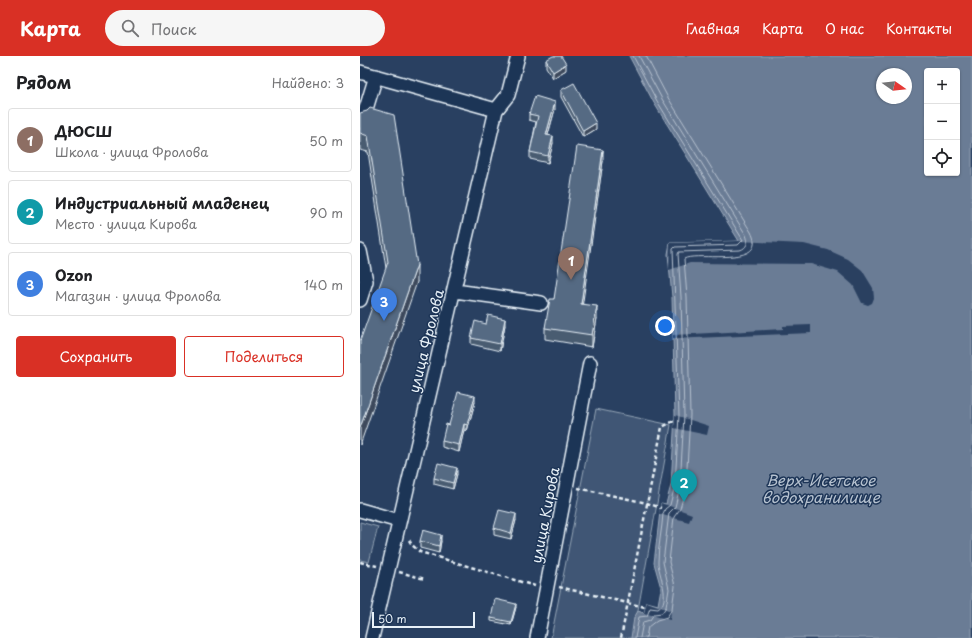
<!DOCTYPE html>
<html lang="ru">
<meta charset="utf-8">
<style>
body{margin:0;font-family:"Playpen Sans",sans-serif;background:#f6f6f6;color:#202124}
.controls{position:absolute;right:12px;top:12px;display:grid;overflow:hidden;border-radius:4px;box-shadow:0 1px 3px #0004}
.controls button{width:36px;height:36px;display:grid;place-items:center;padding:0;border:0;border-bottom:1px solid #e0e0e0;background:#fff;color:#202124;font:20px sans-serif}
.compass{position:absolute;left:516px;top:12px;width:36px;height:36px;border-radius:50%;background:#fff;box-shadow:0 1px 3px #0004;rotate:104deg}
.scale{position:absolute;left:12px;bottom:10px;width:103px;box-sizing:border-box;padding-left:4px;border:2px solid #e8f1f8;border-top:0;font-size:11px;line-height:14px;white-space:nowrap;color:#e8f1f8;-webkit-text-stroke:3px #1d3557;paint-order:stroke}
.you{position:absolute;left:305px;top:270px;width:14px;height:14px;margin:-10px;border:3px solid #fff;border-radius:50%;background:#1a73e8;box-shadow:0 0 0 6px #1a73e833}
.badge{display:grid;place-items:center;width:26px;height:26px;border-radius:50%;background:#d93025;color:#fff;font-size:13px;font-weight:700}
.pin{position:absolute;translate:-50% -33px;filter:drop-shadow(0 1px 2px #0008)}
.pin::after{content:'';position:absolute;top:21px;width:14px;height:12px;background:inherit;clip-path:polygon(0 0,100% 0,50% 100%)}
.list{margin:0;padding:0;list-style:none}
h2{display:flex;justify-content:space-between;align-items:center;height:52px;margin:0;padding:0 16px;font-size:17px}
h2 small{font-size:13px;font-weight:400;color:#757577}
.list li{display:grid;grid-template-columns:26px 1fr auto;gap:12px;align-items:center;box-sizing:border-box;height:64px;margin:0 8px 8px;padding:0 8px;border:1px solid #e0e0e0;border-radius:4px}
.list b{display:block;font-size:15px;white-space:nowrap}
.list p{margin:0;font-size:13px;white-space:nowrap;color:#757577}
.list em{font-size:13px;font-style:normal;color:#757577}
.actions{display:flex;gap:8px;padding:12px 16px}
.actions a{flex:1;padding:9px 0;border:1px solid #d93025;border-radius:4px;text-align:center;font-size:14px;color:#d93025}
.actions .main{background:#d93025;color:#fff}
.icon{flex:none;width:22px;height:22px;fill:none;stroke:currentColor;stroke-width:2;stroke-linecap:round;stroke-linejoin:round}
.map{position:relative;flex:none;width:612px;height:582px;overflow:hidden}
header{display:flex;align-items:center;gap:24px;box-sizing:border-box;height:56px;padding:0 20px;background:#d93025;color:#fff}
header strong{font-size:19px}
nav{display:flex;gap:22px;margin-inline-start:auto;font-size:14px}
.search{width:280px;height:36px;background:#f6f6f6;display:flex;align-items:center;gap:10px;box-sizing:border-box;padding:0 14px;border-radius:22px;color:#757577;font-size:15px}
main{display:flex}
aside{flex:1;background:#fff}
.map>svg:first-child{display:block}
.green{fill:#415774;stroke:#94a4b6}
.water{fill:#6b7c95;stroke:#9dabbd;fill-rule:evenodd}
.pier{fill:#294061}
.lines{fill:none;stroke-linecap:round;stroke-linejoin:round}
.shore{stroke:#b6c2d0;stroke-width:1}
.minor-casing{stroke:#e8f1f8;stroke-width:16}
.path{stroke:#e8f1f8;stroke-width:2.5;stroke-dasharray:4 3;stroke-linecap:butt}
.minor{stroke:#1d3557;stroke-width:13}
.wall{fill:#495b71;stroke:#e8f1f8}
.shaded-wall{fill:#3c4a5c;stroke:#e8f1f8}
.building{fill:#556a83;stroke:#e8f1f8}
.labels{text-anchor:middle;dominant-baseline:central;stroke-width:3;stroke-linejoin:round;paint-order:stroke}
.street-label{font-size:14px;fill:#e8f1f8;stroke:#1d3557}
.water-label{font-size:15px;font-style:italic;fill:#b6c2d0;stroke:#1d3557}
</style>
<header>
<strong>Карта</strong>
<div class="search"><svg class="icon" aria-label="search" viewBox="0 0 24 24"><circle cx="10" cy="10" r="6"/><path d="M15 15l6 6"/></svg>Поиск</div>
<nav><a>Главная</a><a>Карта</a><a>О нас</a><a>Контакты</a></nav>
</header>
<main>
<aside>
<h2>Рядом<small>Найдено: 3</small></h2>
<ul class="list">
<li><span class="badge" style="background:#8d6e63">1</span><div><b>ДЮСШ</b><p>Школа · улица Фролова</p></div><em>50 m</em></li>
<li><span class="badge" style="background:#0f9aa8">2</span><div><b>Индустриальный младенец</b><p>Место · улица Кирова</p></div><em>90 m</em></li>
<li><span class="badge" style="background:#3f7fe0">3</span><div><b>Ozon</b><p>Магазин · улица Фролова</p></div><em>140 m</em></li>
</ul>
<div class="actions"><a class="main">Сохранить</a><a>Поделиться</a></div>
</aside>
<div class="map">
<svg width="612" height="582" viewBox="0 0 612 582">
<rect width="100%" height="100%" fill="#294061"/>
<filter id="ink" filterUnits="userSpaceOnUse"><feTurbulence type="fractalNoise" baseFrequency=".025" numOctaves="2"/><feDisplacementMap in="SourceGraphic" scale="8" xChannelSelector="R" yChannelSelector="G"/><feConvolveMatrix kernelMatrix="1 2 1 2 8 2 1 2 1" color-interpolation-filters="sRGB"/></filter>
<g filter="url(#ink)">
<path class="green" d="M236,353l75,16 -38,213h-82z
M0,466l18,5 -9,35 -9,-2z"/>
<path class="water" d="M269,0h343v582h-341l3,-20 4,-7 6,2 3,-11 11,3 3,-17 -7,-25 7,-60 5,1 5,-19 4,-70 -3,-118 -4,-43 2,-11 69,-2 -85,-138zM567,15h30v102h-30zM522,18h24v24h-24z"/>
<path class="pier" d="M379,185l65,3 24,6 20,9 14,11 11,18 1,10 -2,5 -4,2 -6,-2 -9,-18 -15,-13 -27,-8 -121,-1 -21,7 1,-27z
M451,269v8l-138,6v-4l110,-6v-3z
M315,359l34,11 -2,9 -33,-7z
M301,447l31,11 -3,8 -30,-8z
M287,546l24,9 -1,9 -26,-7z"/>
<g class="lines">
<path class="shore" d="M273,0l24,45 86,139 -5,5 -63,2 -2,2 6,166 -4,70 -5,20 -5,4 -2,5c-1,16 -5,32 -5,48 0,11 14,39 0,47l-8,-1 -3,8 -8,1 -4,21
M279,0l23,43 84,136c3,7 1,13 -6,15l-61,2 -1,2 3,43 3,118 -4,71 -5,21 -6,6 -6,49 6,27 -3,18 -4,6 -8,1 -4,6 -7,2 -3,16
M286,0l21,40 84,136c19,37 -54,19 -67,27l3,38 3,118 -4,71 -6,23 -6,8 -5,45 6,24 -3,23 -5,8 -10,3 -9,7 -2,11"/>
<defs>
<path id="minor" d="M0,16l136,38
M2,66l14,-46
M0,195l6,30 -6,19
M95,235l86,12
M0,454l39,11
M12,582l124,-528 12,-15 10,-39
M177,582l53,-275"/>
</defs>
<use href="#minor" class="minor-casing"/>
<path class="path" d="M218,432l69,15 14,5
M49,484l3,5 8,7 115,34
M0,506l17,4
M39,516l26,7
M199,531l86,20
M261,582l41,-211 12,-6"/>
<use href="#minor" class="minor"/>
</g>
<path class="wall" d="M186,4l20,10 -13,8 -7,-11z
M201,34l35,39 -13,8 -22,-40z
M195,53l-7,26 5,8 -5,20 -18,-4v-7l6,-30 -7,-2v-6z
M0,57l57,169 -31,-14 -18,-116 -8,-2z
M243,105l-21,143 15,14 -5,29 -47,-8v-11l9,-29z
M126,268l19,1 -5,26 -29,-7v-6z
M115,346l-8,29 -3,-1 -5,22 -17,-5v-6l7,-16z
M97,418l-4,15 -19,-5v-6z
M156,464l-5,19 -17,-4v-7z
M60,485h21l-2,12 -19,-5z
M156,551l-5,18 -20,-4v-3z"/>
<path class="shaded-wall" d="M206,8v6l-13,8v-6z
M195,46v7l-9,32v-6z
M236,67v6l-13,8v-6z
M193,80v7l-5,20v-7z
M243,94v11l-22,154v-11z
M57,209v17l-57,163v-17z
M237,250v12l-5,29v-12z
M145,263v6l-5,26v-7z
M115,340v6l-8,29v-6z
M104,368v6l-5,22v-7z
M97,412v6l-4,15v-6z
M156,458v6l-5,19v-6z
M81,479v6l-2,12v-7z
M156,548v3l-5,18v-3z"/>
<path class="building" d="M193,0h8l5,8 -13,8 -7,-12z
M214,27l22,40 -13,8 -22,-41z
M175,40l20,6 -9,33 7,1 -5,20 -18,-4 8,-36 -9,-2z
M10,52l24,7 23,150 -57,163v-87l28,-79 -20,-126 -8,-3v-20l7,-2z
M217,90l26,4 -22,154 16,2 -5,29 -47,-7 5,-29h4z
M128,259l17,4 -5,25 -29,-6 4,-17 11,3z
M98,336l17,4 -8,29 -3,-1 -5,21 -17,-4 4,-17 3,1z
M78,407l19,5 -4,15 -19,-5z
M139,454l17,4 -5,19 -17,-5z
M63,474l18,5 -2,11 -19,-5z
M135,543l21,5 -5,18 -20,-4z"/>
</g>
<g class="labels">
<g class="street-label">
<text transform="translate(66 285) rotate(-76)">улица Фролова</text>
<text transform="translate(185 459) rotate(-79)">улица Кирова</text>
</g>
<g class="water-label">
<text x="461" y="423">Верх-Исетское<tspan x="461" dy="17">водохранилище</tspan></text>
</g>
</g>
</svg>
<div class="controls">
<button>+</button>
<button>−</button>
<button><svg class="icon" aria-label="locate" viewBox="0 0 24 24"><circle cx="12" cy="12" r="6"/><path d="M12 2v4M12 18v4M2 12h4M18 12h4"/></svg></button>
</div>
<svg class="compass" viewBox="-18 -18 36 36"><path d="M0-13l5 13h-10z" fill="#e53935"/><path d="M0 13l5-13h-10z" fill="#757577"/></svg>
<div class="scale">50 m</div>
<div class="you"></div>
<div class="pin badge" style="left:211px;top:224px;background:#8d6e63">1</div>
<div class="pin badge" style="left:324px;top:446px;background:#0f9aa8">2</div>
<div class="pin badge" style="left:24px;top:265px;background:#3f7fe0">3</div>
</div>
</main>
